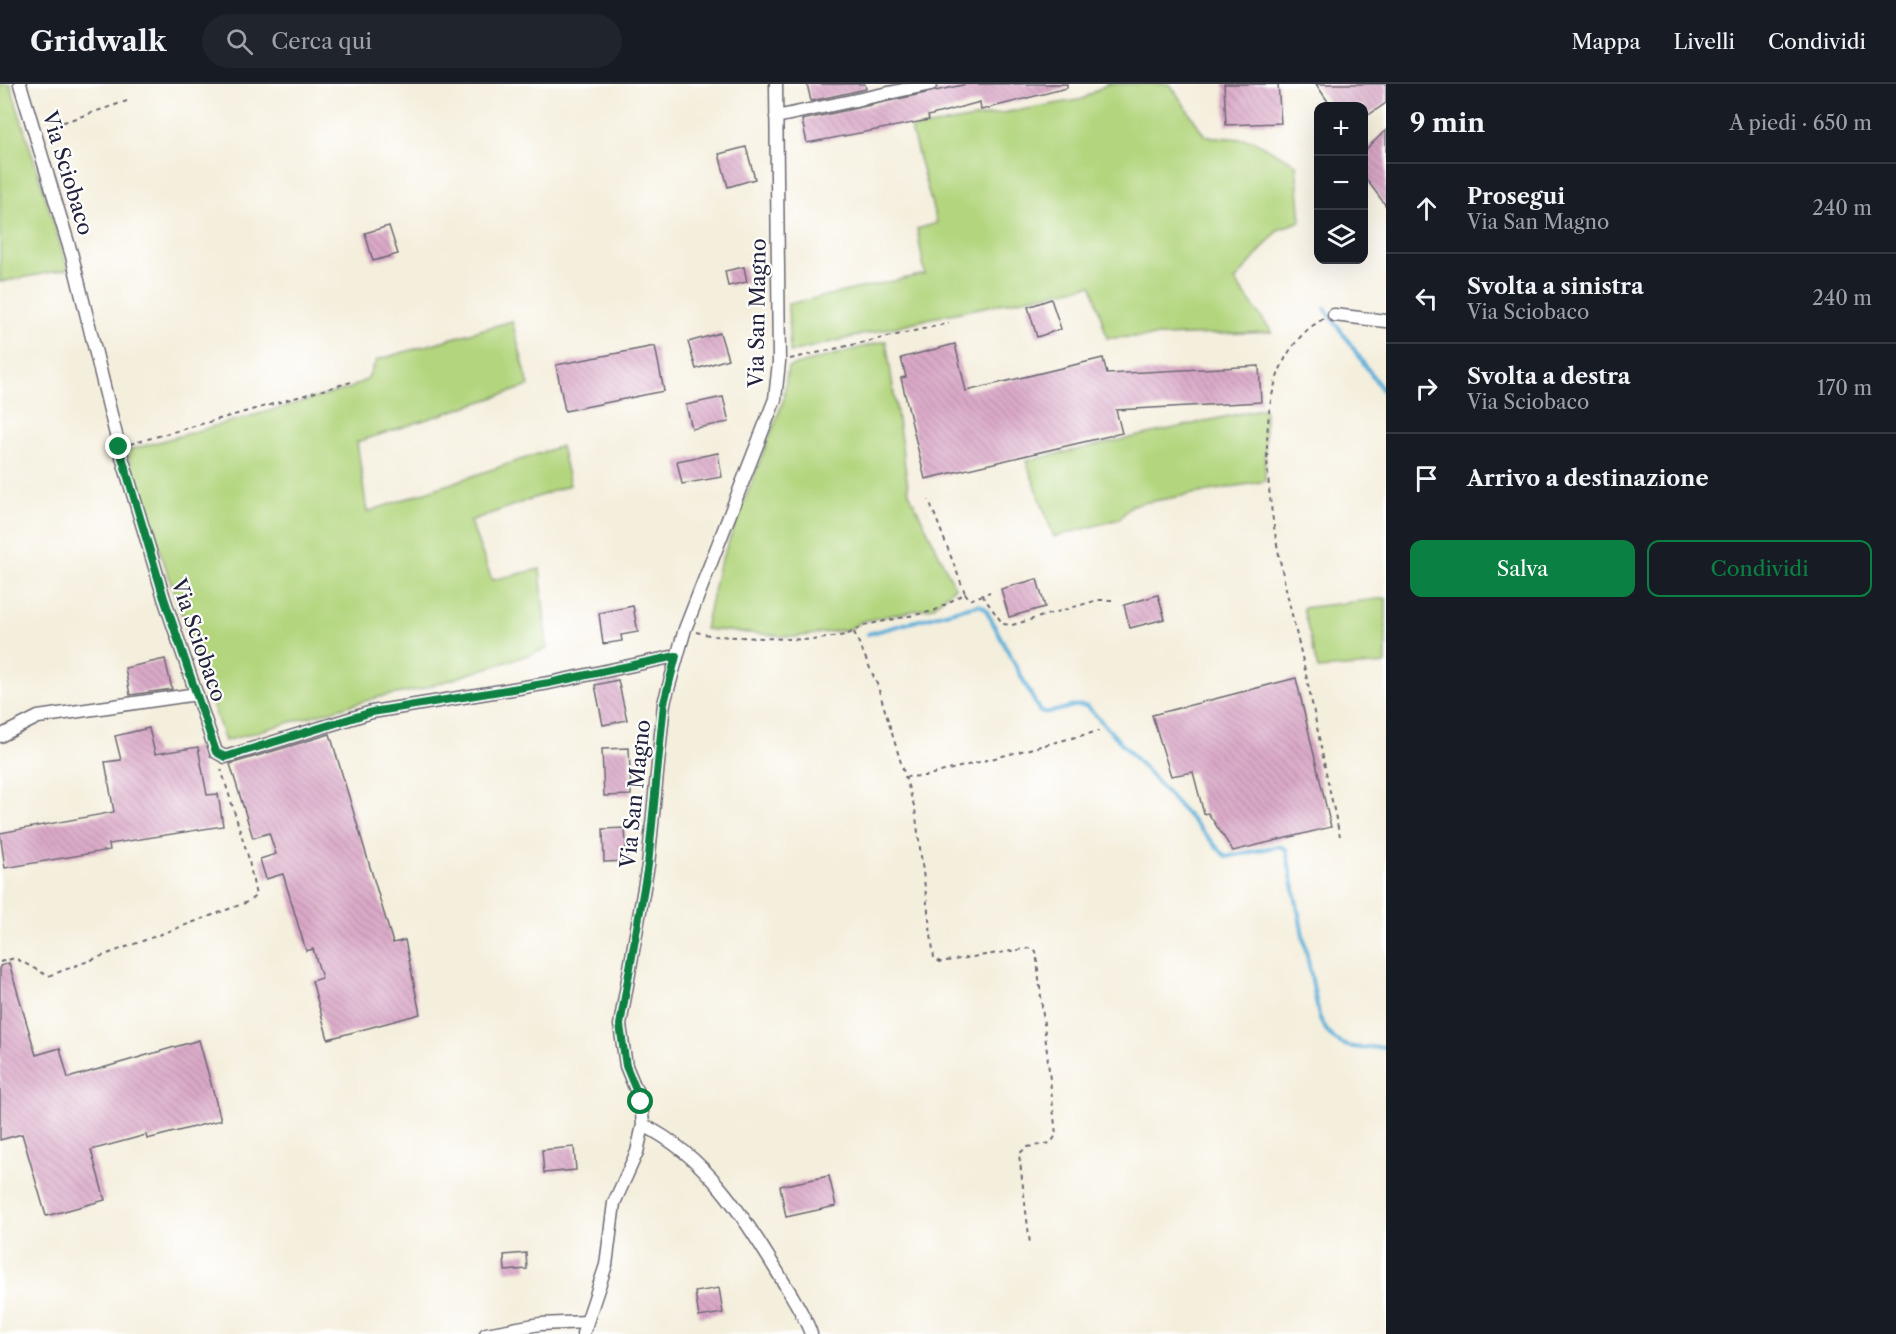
<!DOCTYPE html>
<html lang="it">
<meta charset="utf-8">
<style>
body{margin:0;font-family:"Libre Caslon Text",serif;background:#20242c;color:#f1f3f6}
.controls{position:absolute;right:18px;top:18px;display:grid;overflow:hidden;border-radius:12px;box-shadow:0 6px 24px #0002}
.controls button{width:54px;height:54px;display:grid;place-items:center;padding:0;border:0;border-bottom:2px solid #363941;background:#171b24;color:#f1f3f6;font:30px sans-serif}
.stop{position:absolute;width:18px;height:18px;margin:-14px;border:4px solid #0b8043;border-radius:50%;background:#fff}
.stop.end{background:#0b8043;border-color:#fff;box-shadow:0 2px 6px #0008}
.list{margin:0;padding:0;list-style:none}
h2{display:flex;justify-content:space-between;align-items:center;height:78px;margin:0;padding:0 24px;font-size:26px}
h2 small{font-size:20px;font-weight:400;color:#9ea1a6}
.list li{display:grid;grid-template-columns:39px 1fr auto;gap:18px;align-items:center;box-sizing:border-box;height:90px;padding:0 24px;border-top:2px solid #363941}
.list b{display:block;font-size:22px;white-space:nowrap}
.list p{margin:0;font-size:20px;white-space:nowrap;color:#9ea1a6}
.list em{font-size:20px;font-style:normal;color:#9ea1a6}
.actions{display:flex;gap:12px;padding:18px 24px}
.actions a{flex:1;padding:14px 0;border:2px solid #0b8043;border-radius:12px;text-align:center;font-size:21px;color:#0b8043}
.actions .main{background:#0b8043;color:#fff}
.icon{flex:none;width:33px;height:33px;fill:none;stroke:currentColor;stroke-width:2;stroke-linecap:round;stroke-linejoin:round}
.map{position:relative;flex:none;width:1386px;height:1250px;overflow:hidden}
header{display:flex;align-items:center;gap:36px;box-sizing:border-box;height:84px;padding:0 30px;background:#171b24;border-bottom:2px solid #363941}
header strong{font-size:28px}
nav{display:flex;gap:33px;margin-inline-start:auto;font-size:21px}
.search{width:420px;height:54px;background:#20242c;display:flex;align-items:center;gap:15px;box-sizing:border-box;padding:0 21px;border-radius:33px;color:#9ea1a6;font-size:22px}
main{display:flex}
aside{flex:1;background:#171b24}
.map>svg:first-child{display:block}
.green{fill:#b2d57d;stroke:#6a7c5c;stroke-width:1.5}
.lines{fill:none;stroke-linecap:round;stroke-linejoin:round}
.stream{stroke:#5cafd8;stroke-width:4}
.building{fill:url(#building-back-hatch)}
.minor-casing{stroke:#6c6973;stroke-width:15}
.path{stroke:#6c6973;stroke-width:2;stroke-dasharray:4.5 4.5;stroke-linecap:butt}
.minor{stroke:#fff;stroke-width:12}
.route{stroke:#0b8043;stroke-width:8}
.labels{text-anchor:middle;dominant-baseline:central;stroke-width:4.5;stroke-linejoin:round;paint-order:stroke}
.street-label{font-size:21px;fill:#22223b;stroke:#fff}
</style>
<header>
<strong>Gridwalk</strong>
<div class="search"><svg class="icon" aria-label="search" viewBox="0 0 24 24"><circle cx="10" cy="10" r="6"/><path d="M15 15l6 6"/></svg>Cerca qui</div>
<nav><a>Mappa</a><a>Livelli</a><a>Condividi</a></nav>
</header>
<main>
<div class="map">
<svg width="1386" height="1250" viewBox="0 0 1386 1250">
<defs>
<pattern id="building-back-hatch" width="6" height="6" patternUnits="userSpaceOnUse" patternTransform="scale(1.5)"><rect width="6" height="6" fill="#daa9c7"/><path d="M-1 5l2 2M0 0l6 6M5-1l2 2" fill="none" stroke="#bb91ac"/></pattern>
</defs>
<rect width="100%" height="100%" fill="#fff"/>
<filter id="ink" filterUnits="userSpaceOnUse"><feTurbulence type="fractalNoise" baseFrequency=".0167" numOctaves="2"/><feDisplacementMap in="SourceGraphic" scale="12" xChannelSelector="R" yChannelSelector="G"/><feConvolveMatrix kernelMatrix="1 2 1 2 8 2 1 2 1" color-interpolation-filters="sRGB"/></filter>
<filter id="wash" filterUnits="userSpaceOnUse"><feTurbulence type="fractalNoise" baseFrequency=".008" numOctaves="4" result="noise"/><feDisplacementMap in="SourceGraphic" scale="24" xChannelSelector="R" yChannelSelector="G"/><feGaussianBlur stdDeviation="1.35" result="paint"/><feColorMatrix in="noise" values="0 0 0 0 0 0 0 0 0 0 0 0 0 0 0 0 0 1.4 0 .05"/><feComposite in="paint" operator="in"/></filter>
<g filter="url(#wash)">
<rect width="100%" height="100%" fill="#f4eedc"/>
<path class="green" d="M0,0h10l58,185 -68,13z
M1107,0h63l35,52 47,4 44,24 5,57 -23,9 -43,51 37,51 -165,6 -15,-53 -152,31 -150,36 -2,-48 137,-30 -8,-45 20,-6 -26,-94 172,-30z
M512,237l17,65 -172,56 10,70 194,-66 9,39 -100,36 22,59 48,-11 7,80 -129,41 -39,7 -154,44 -99,-290 225,-63 16,-9 10,-19z
M886,257l23,152 46,94 -22,20 -70,14 -14,8 -54,8 -90,-8 13,-60 65,-167 5,-35z
M1265,324v73l-133,24 -13,14 -65,18 -28,-76z
M1386,514v66l-68,5 -15,-61z"/>
<g class="lines">
<path class="stream" d="M1325,224l61,87
M868,550l96,-26 15,-3 6,3 55,104c17,3 33,-11 48,-5l138,150 53,-11 7,3 33,167c14,35 35,33 67,31"/>
</g>
<g id="blocks">
<path class="building" d="M807,0h58l1,5 -55,12z
M967,0h100v4l-86,22 -1,-8 -52,14 1,4 -122,23 -5,-23z
M1224,0h54l3,39 -55,2z
M1316,0h70v19l-22,15v-12h-33z
M1386,46v76l-22,-30v-25z
M746,63l9,32 -27,8 -9,-33z
M389,142l9,28 -25,7 -8,-28z
M744,183l3,15 -19,4 -3,-15z
M1051,215l10,30 -24,8 -9,-30z
M720,249l8,26 -32,10 -8,-27z
M955,260l11,47 137,-33 4,16 152,-8 2,36 -145,8 6,23 -197,46 -24,-101 5,-1 -5,-19z
M655,262l9,45 -99,20 -9,-46z
M723,313l6,25 -37,7 -6,-24z
M718,369l4,24 -40,7 -5,-23z
M1037,495l8,28 -36,10 -8,-28z
M1158,511l7,24 -35,9 -6,-23z
M633,522l5,26 -17,3 1,6 -19,3 -4,-31z
M165,575l7,30 -42,6 -5,-27z
M1296,594l35,149 -98,24 -25,-38 -4,1 -11,-42 -22,4 -19,-61z
M618,596l9,40 -24,5 -8,-40z
M149,644l6,26 43,-7 9,48 11,-1 5,32 -114,18 1,6 -105,18 -5,-35 114,-21 -9,-50 16,-2 -6,-24z
M330,650l63,209 12,-3 15,74 -92,25 -16,-58 10,-3 -9,-29 -7,2 -23,-77 -17,5 -6,-20 16,-5 -7,-21 -16,5 -23,-74z
M629,664l2,47 -27,1 -2,-47z
M625,744l2,33 -23,1 -1,-33z
M9,879l27,92 24,-7 8,30 131,-38 22,80 -74,19 -1,-4 -55,15 14,50 -59,16 -24,-82 -22,6v-174z
M574,1063l2,23 -32,3 -2,-23z
M829,1092l7,30 -50,11 -6,-31z
M526,1169l1,16 -22,2 -1,-16z
M719,1204l4,25 -24,4 -4,-25z"/>
</g>
</g>
<g filter="url(#ink)">
<use href="#blocks" fill-opacity="0" stroke="#6c6973" stroke-width="1.5"/>
<g class="lines">
<defs>
<path id="minor" d="M20,0l52,172 47,191 45,151 52,154 9,5 147,-45 177,-29 127,-27
M776,33l155,-33
M1334,231l52,6
M0,652l38,-19 159,-23
M643,1041c63,31 100,90 135,148 11,19 26,40 33,61
M486,1250l54,-10 47,-2
M583,1250l23,-69 8,-62 23,-51 6,-27 -2,-23 -15,-36 -6,-41 28,-160 16,-162 21,-74 90,-230 4,-37 -3,-278"/>
</defs>
<use href="#minor" class="minor-casing"/>
<path class="path" d="M46,44l81,-27
M1323,235c-103,59 -36,265 -17,356 12,54 21,107 34,161
M790,275l159,-36
M130,360l225,-63
M965,509l5,7 20,-8
M982,511l21,29 9,1 86,-25h14
M696,548l18,4 98,4 34,-5 19,-10 69,-14 31,-18 -36,-93
M854,548l23,52 38,125 19,149 6,4 91,-14 5,3 20,184 -5,8 -24,4 -8,7 11,90
M905,693l20,-1 174,-45
M0,878l15,-4 33,18 197,-73 11,-7 -8,-40 -27,-87"/>
<use href="#minor" class="minor"/>
</g>
</g>
<g class="lines" filter="url(#ink)">
<path class="route" d="M119,363l45,151 52,154 9,5 147,-45 177,-29 127,-27 -12,47 -16,162 -28,160 6,41 15,36"/>
</g>
<g class="labels">
<g class="street-label">
<text transform="translate(68 89) rotate(73)">Via Sciobaco</text>
<text transform="translate(757 229) rotate(-89)">Via San Magno</text>
<text transform="translate(199 556) rotate(71)">Via Sciobaco</text>
<text transform="translate(635 710) rotate(-84)">Via San Magno</text>
</g>
</g>
</svg>
<div class="controls">
<button>+</button>
<button>−</button>
<button><svg class="icon" aria-label="layers" viewBox="0 0 24 24"><path d="M12 4l9 5-9 5-9-5zM3 14l9 5 9-5"/></svg></button>
</div>
<div class="stop" style="left:641px;top:1018px"></div>
<div class="stop end" style="left:119px;top:363px"></div>
</div>
<aside>
<h2>9 min<small>A piedi · 650 m</small></h2>
<ul class="list">
<li><svg class="icon" aria-label="ahead" viewBox="0 0 24 24"><path d="M12 20V5M6 11l6-6 6 6"/></svg><div><b>Prosegui</b><p>Via San Magno</p></div><em>240 m</em></li>
<li><svg class="icon" aria-label="left" viewBox="0 0 24 24"><path d="M17 20v-9H6M10 6l-5 5 5 5"/></svg><div><b>Svolta a sinistra</b><p>Via Sciobaco</p></div><em>240 m</em></li>
<li><svg class="icon" aria-label="right" viewBox="0 0 24 24"><path d="M7 20v-9h11M14 6l5 5-5 5"/></svg><div><b>Svolta a destra</b><p>Via Sciobaco</p></div><em>170 m</em></li>
<li><svg class="icon" aria-label="arrive" viewBox="0 0 24 24"><path d="M6 21V4h12l-3 4 3 4H6"/></svg><div><b>Arrivo a destinazione</b></div></li>
</ul>
<div class="actions"><a class="main">Salva</a><a>Condividi</a></div>
</aside>
</main>
